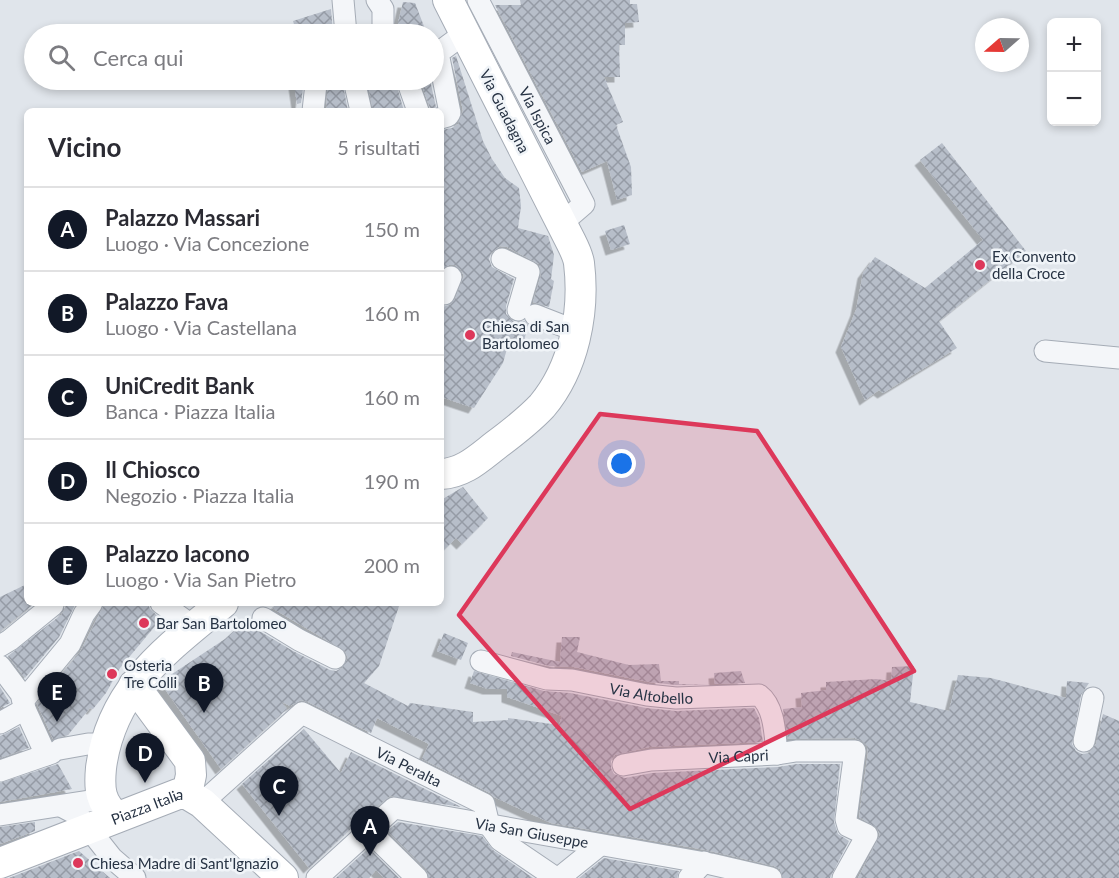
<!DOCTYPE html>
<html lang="it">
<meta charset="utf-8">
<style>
body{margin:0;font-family:Lato,sans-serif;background:#f2f2f3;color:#2b2b33}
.controls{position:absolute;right:18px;top:18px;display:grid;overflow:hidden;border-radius:9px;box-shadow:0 3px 9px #0003}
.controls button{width:54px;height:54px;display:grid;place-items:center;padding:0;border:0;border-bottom:2px solid #e1e1e2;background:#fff;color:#2b2b33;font:30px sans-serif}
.compass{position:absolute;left:975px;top:18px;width:54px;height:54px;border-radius:50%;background:#fff;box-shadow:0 3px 9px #0003;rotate:250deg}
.you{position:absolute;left:622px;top:464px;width:21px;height:21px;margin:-15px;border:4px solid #fff;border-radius:50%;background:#1a73e8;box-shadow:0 0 0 9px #1a73e833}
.badge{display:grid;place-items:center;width:39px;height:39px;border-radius:50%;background:#111827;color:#fff;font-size:20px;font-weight:700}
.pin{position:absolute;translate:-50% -50px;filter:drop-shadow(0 2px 3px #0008)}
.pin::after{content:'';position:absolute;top:32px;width:21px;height:18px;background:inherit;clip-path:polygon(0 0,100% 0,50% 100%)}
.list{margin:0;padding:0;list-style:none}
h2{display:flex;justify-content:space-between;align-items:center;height:78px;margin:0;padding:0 24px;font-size:26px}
h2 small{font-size:20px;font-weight:400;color:#7c7c81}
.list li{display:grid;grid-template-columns:39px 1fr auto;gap:18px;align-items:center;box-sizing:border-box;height:84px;padding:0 24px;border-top:2px solid #e1e1e2}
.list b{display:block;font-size:22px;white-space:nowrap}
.list p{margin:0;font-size:20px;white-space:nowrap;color:#7c7c81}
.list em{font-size:20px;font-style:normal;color:#7c7c81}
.icon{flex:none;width:33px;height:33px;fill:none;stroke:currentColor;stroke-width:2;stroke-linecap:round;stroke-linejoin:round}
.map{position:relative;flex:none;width:1119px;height:878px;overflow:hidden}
.search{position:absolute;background:#fff;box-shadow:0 3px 9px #0003;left:24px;top:24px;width:420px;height:66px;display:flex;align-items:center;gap:15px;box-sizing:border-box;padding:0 21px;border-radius:33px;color:#7c7c81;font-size:22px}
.panel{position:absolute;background:#fff;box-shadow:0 3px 9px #0003;left:24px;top:108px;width:420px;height:498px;border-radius:9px}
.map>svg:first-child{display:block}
.building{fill:url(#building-cross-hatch);filter:url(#shadow)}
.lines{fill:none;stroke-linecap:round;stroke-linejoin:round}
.street-casing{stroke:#a5acb6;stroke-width:23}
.secondary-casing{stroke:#a5acb6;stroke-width:32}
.street{stroke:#f4f6f9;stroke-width:21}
.secondary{stroke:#fff;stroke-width:30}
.marked{fill:#dd385a;fill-opacity:0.2;stroke:#dd385a;stroke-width:4.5;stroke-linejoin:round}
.poi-dot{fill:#dd385a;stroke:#f0f4f8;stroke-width:2}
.labels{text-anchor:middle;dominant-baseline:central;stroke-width:5;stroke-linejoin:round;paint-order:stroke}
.street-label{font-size:15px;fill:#273344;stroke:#f0f4f8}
.poi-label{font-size:15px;fill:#273344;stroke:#f0f4f8;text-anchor:start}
</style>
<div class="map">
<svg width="1119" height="878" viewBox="0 0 1119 878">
<defs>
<pattern id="building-cross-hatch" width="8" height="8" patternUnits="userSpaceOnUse" patternTransform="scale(1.5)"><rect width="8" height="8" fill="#b7bec9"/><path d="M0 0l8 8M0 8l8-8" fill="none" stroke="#959ba5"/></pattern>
<filter id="shadow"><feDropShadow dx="-5.5" dy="5.5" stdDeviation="0" flood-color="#0004"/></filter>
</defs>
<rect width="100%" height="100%" fill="#e0e5eb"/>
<path class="building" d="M520,0h110v4h7l2,18 -14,1v22h-6l1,32h-16l19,45 -7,3 15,42 1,28 -15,5 -10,-39 -25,11 -87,-167h26z
M403,2l12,1 12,31h-20l-9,-11z
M331,9l2,25h-36l-4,-13z
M456,56l27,85 9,18 13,19 14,10 2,18 -3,22 30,8 6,19 -3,24 3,2 -5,26 -16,-5 8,-27 -2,-11 -32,-17 -7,-1 -9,7 -2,6 3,8 22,12 -8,27v8l8,8 10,-1 4,4 -4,16 -14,-3 -7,25 -29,45 -33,-11v-90l9,-2 5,-6 9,-23 -3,-6 -6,-5h-6l-8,5v-140l11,-2 6,-4 5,-13 -11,-53z
M328,80h14l6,31h-22z
M367,80h28l9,31h-31z
M420,80h10l6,27 -5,4z
M304,81l-3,22 -4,1 -3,-21z
M942,143l84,108 -87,70 18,27 -74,45 -4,-3 -14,10 -24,-53 15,-37 7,-37 12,-16 50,31 58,-48 -63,-80z
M624,225l6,19 -19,6 -6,-19z
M463,487l25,31 -26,26 -6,-6 -15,15v-53z
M27,584v19h8l-35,28v-34z
M66,603h10l-17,34 -34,41 -17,-22 53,-41 4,-6z
M105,603h43l2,6 11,10 -41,49 -14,25 -13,16 -3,-1 -22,27 -15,4 -16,-35 43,-52z
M277,603h123l-21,63 -15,17 44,23 2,-3 63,9v10l35,-2v-2l51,7 3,-9 -55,-19v-8h-19l-18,-6 4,-12 70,20 26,2 76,15 30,3 78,-3 5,10 4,24 -114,5 -34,8 -4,5v8l3,6 11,4 27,-5 126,-6 19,-3h43l-6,58 4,12 11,7 -19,37h-47l-3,-9 -6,-3 -68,-16 -155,-27 -57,-26 -4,-4 -68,-34 7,-15 -52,-26 -6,15 -63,-31 -7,-2 -11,6 -8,-4 5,7 -66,60 -61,-87 65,-43 24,-22 7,12 37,22 37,19 6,1 6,-3 6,-10 -3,-7 -73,-43z
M444,633l24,10 -7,17 -24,-9z
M562,637h18l-3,15 52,13 30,-1 2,17h18v3h30l-33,1 -27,-3 -75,-15 -25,-1 -38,-10 1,-4 48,10z
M914,666l-4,36 39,9 9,-36 33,3 75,20 1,-17 22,2 -8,12 -9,49 4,7 6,3 7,-1 7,-9 7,-30 16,7v157h-261l22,-43 -3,-7 -18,-11 9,-64 -1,-7 -5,-5 -7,-3 -67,1 -5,-30 19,-2 -1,-14 25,-3v-8l50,-3 15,2 1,-14z
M741,671l4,12 -30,1 -1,-11z
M0,687l10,16 -10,5z
M19,727l10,21 -29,10v-22z
M304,729l37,44 10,-21 110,55 -71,-11 -31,25 -50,47 -67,-84z
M58,764l14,25 -72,13v-19z
M35,822v9l-35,13v-17z
M398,822l84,14 11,14 40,28h-104l-3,-9 -39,-38z
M369,848l30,30h-15l-8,-8 -7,8h-33z
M79,851l31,27h-101z
M604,858l75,13 -2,7h-98z"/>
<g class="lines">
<defs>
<g id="street">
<path d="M343,0l3,34"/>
<path d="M377,0l6,9v25"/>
<path id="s1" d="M478,0l106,204 -22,19"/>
<path d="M354,80l7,31"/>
<path d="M407,80l11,31"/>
<path d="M313,111l3,-27"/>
<path d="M441,118l7,-2 2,-3 -12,-60 27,-20"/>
<path d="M502,259l27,13 -11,38"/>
<path d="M441,294h3l7,-17"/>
<path d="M535,315l41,16"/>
<path d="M1045,351l74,7"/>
<path d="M161,603l33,24"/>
<path d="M263,618l36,22 36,18"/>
<path d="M0,646l10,-6 43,-35"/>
<path id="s2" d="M481,661l66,18 25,1 75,15 29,3 83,-3c16,12 16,41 18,59"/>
<path d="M0,666l21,28 4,15 21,46"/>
<path d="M23,701l47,-57 14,-30 8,-11"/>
<path d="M0,723l25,-14"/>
<path d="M1084,741l9,-43"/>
<path d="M60,749l28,-5h16"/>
<path id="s3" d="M623,765l28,-5 126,-6 19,-3h59l-9,68 2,7 19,9 -24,43"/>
<path d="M0,771l52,-18"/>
<path id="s4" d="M202,803l100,-90 182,91 5,21 11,15 56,38"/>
<path d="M61,806l17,9 34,43 23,20"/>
<path d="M0,815l102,-16"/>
<path d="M368,830l49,48"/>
<path id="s5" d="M317,878l77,-70 317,56 60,14"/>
<path d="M559,878l41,-33"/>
<path d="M689,878l15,-16"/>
</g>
<g id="secondary">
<path d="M441,474c23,-1 38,-16 55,-29 16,-12 32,-24 46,-39 32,-38 43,-94 37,-143 -1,-7 -5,-15 -8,-21l-123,-242"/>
<path d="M134,685l56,76 1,14 -4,19"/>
<path d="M117,817c-17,-14 -18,-28 -16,-49 10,-79 65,-118 122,-165"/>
<path id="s6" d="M0,863l178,-69h9l15,9 81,75"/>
</g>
</defs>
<use href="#street" class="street-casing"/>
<use href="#secondary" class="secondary-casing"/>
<use href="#street" class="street"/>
<use href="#secondary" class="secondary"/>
</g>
<path class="marked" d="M600,414l157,17 157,240 -284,138 -171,-194z"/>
<g class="poi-dot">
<circle cx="980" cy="265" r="6"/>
<circle cx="470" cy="335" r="6"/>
<circle cx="144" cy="623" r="6"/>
<circle cx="112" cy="674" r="6"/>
<circle cx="78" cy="863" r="6"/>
</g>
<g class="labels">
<g class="street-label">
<text transform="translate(505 111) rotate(63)">Via Guadagna</text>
<text stroke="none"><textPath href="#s1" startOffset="130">Via Ispica</textPath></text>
<text stroke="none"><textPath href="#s2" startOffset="174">Via Altobello</textPath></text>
<text stroke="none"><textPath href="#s3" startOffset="116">Via Capri</textPath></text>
<text stroke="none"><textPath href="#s4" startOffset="254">Via Peralta</textPath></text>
<text stroke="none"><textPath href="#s6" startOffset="158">Piazza Italia</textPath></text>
<text stroke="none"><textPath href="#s5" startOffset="244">Via San Giuseppe</textPath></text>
</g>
<g class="poi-label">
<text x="992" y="256">Ex Convento<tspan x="992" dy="17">della Croce</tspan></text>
<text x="482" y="326">Chiesa di San<tspan x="482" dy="17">Bartolomeo</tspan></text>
<text x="156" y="623">Bar San Bartolomeo</text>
<text x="124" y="665">Osteria<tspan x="124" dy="17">Tre Colli</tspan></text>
<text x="90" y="863">Chiesa Madre di Sant'Ignazio</text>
</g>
</g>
</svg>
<div class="controls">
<button>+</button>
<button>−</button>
</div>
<svg class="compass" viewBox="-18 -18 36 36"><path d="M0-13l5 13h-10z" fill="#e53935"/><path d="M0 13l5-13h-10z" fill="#7c7c81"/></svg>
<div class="you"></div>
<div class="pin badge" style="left:370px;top:856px">A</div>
<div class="pin badge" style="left:204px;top:713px">B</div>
<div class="pin badge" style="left:279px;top:816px">C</div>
<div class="pin badge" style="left:145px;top:783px">D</div>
<div class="pin badge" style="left:57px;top:722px">E</div>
<div class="search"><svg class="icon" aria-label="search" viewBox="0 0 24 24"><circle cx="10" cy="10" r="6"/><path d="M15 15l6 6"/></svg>Cerca qui</div>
<section class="panel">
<h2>Vicino<small>5 risultati</small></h2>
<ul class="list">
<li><span class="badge">A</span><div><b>Palazzo Massari</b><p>Luogo · Via Concezione</p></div><em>150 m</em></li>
<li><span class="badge">B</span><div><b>Palazzo Fava</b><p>Luogo · Via Castellana</p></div><em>160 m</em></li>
<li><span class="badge">C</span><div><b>UniCredit Bank</b><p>Banca · Piazza Italia</p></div><em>160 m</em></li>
<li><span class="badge">D</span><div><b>Il Chiosco</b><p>Negozio · Piazza Italia</p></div><em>190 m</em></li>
<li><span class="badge">E</span><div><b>Palazzo Iacono</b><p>Luogo · Via San Pietro</p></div><em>200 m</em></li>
</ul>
</section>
</div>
